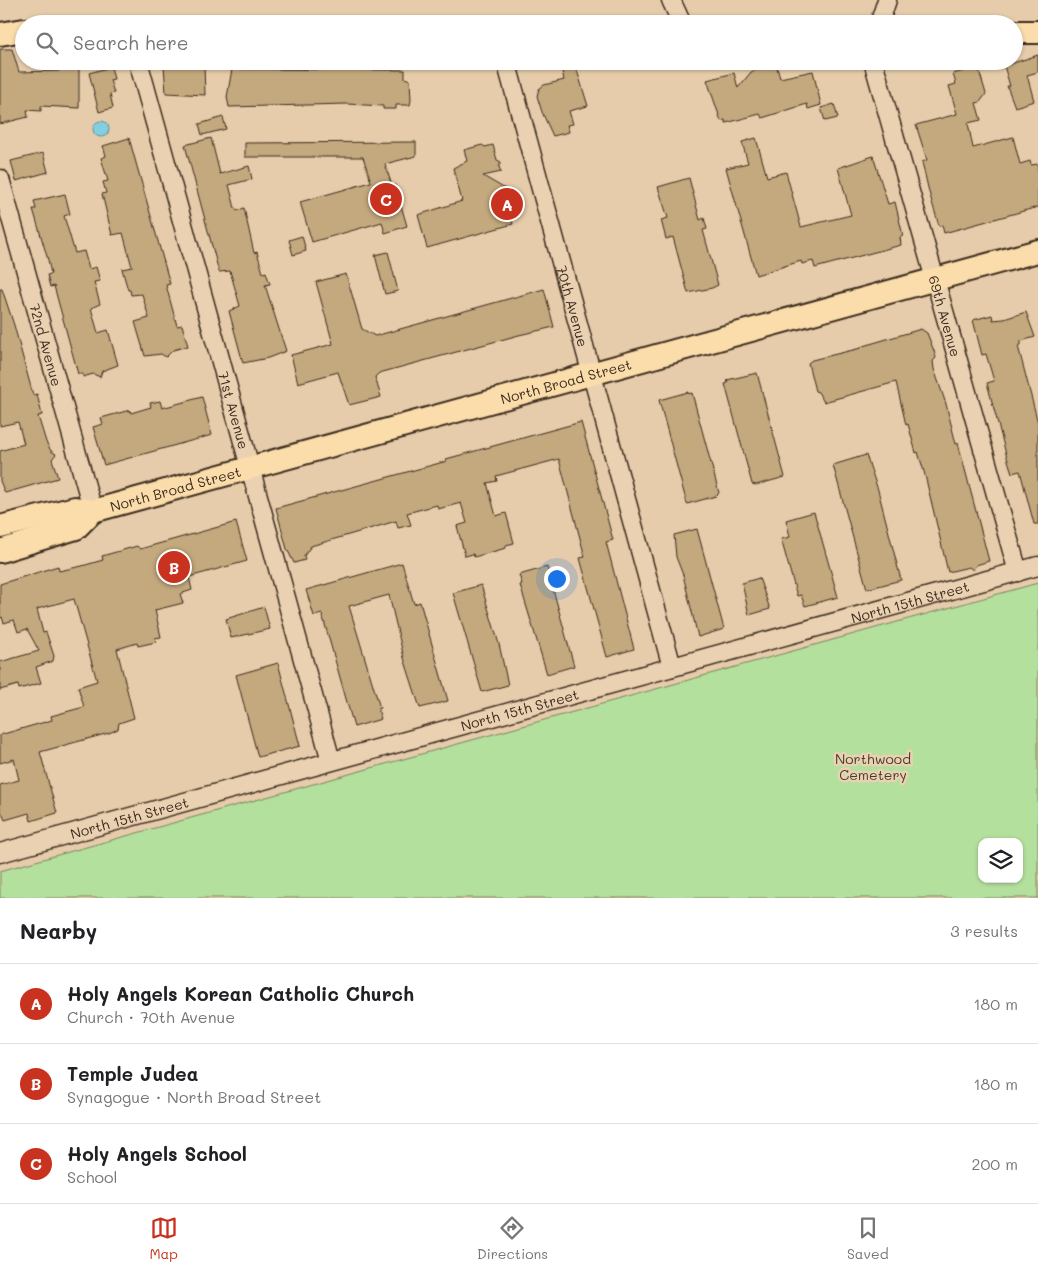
<!DOCTYPE html>
<meta charset="utf-8">
<style>
body{margin:0;font-family:Mali,sans-serif;background:#f2f2f2;color:#202124}
.controls{position:absolute;right:15px;bottom:15px;display:grid;overflow:hidden;border-radius:10px;box-shadow:0 1px 4px #0004}
.controls button{width:45px;height:45px;display:grid;place-items:center;padding:0;border:0;border-bottom:1px solid #e0e0e0;background:#fff;color:#202124;font:25px sans-serif}
.you{position:absolute;left:556px;top:578px;width:18px;height:18px;margin:-12px;border:4px solid #fff;border-radius:50%;background:#1a73e8;box-shadow:0 0 0 8px #1a73e833}
.badge{display:grid;place-items:center;width:32px;height:32px;border-radius:50%;background:#c8321e;color:#fff;font-size:16px;font-weight:700}
.pin{position:absolute;translate:-50% -50%;border:2px solid #fff;box-shadow:0 1px 5px #0006}
.list{margin:0;padding:0;list-style:none}
h2{display:flex;justify-content:space-between;align-items:center;height:65px;margin:0;padding:0 20px;font-size:21px}
h2 small{font-size:16px;font-weight:400;color:#757577}
.list li{display:grid;grid-template-columns:32px 1fr auto;gap:15px;align-items:center;box-sizing:border-box;height:80px;padding:0 20px;border-top:1px solid #e0e0e0}
.list b{display:block;font-size:19px;white-space:nowrap}
.list p{margin:0;font-size:16px;white-space:nowrap;color:#757577}
.list em{font-size:16px;font-style:normal;color:#757577}
.icon{flex:none;width:28px;height:28px;fill:none;stroke:currentColor;stroke-width:2;stroke-linecap:round;stroke-linejoin:round}
.map{position:relative;flex:none;width:1038px;height:898px;overflow:hidden}
.search{position:absolute;background:#fff;box-shadow:0 1px 4px #0004;left:15px;right:15px;top:15px;height:55px;display:flex;align-items:center;gap:12px;box-sizing:border-box;padding:0 18px;border-radius:28px;color:#757577;font-size:19px}
.sheet{height:305px;background:#fff}
nav{display:flex;justify-content:space-around;align-items:center;box-sizing:border-box;height:70px;border-top:1px solid #e0e0e0;background:#fff;font-size:14px;color:#757577}
nav a{display:grid;justify-items:center;gap:2px}
nav .on{color:#c8321e}
.map>svg:first-child{display:block}
.green{fill:#b4e09e;stroke:#78855e;fill-rule:evenodd}
.water{fill:#83cfe2;stroke:#668d94}
.building{fill:#c3a97d;stroke:#3b2a1e}
.lines{fill:none;stroke-linecap:round;stroke-linejoin:round}
.minor-casing{stroke:#3b2a1e;stroke-width:21}
.major-casing{stroke:#3b2a1e;stroke-width:26}
.minor{stroke:#ead1b2;stroke-width:18}
.major{stroke:#faddab;stroke-width:22}
.labels{text-anchor:middle;dominant-baseline:central;stroke-width:5;stroke-linejoin:round;paint-order:stroke}
.street-label{font-size:14px;fill:#3b2a1e;stroke:#ead1b2}
.park-label{font-size:14px;fill:#473c2b;stroke:#ead1b2}
</style>
<div class="map">
<svg width="1038" height="898" viewBox="0 0 1038 898">
<rect width="100%" height="100%" fill="#e6ccaa"/>
<filter id="ink" filterUnits="userSpaceOnUse"><feTurbulence type="fractalNoise" baseFrequency=".02" numOctaves="2"/><feDisplacementMap in="SourceGraphic" scale="10" xChannelSelector="R" yChannelSelector="G"/><feConvolveMatrix kernelMatrix="1 2 1 2 8 2 1 2 1" color-interpolation-filters="sRGB"/></filter>
<g filter="url(#ink)">
<path class="green" d="M1038,583v315h-1038v-27zM982,842h37v37h-37z"/>
<path class="water" d="M93 129a8 8 0 1 1 16 0a8 8 0 1 1-16 0Z"/>
<path class="building" d="M0,49h12l7,23 40,-1v-6h20v43l-38,-2v5l-14,-1 1,7 -28,7z
M1038,55v17l-11,3 7,26 -19,6 -8,-21h3l-6,-20z
M776,64l4,14 33,-7 8,34 -13,4 -1,-5 -45,14 -2,-4 -34,9 -1,-3 -4,1 -14,-41 27,-7 4,15 13,-16z
M204,65l1,30 -39,-2 -2,-27z
M111,67l3,12 -4,1 4,13 -4,1 3,14 -14,4 -10,-39z
M576,67l12,39 -19,5 4,13 -6,1 2,7 -16,4 -11,-24 -5,-16 2,-7 5,-4 20,-5 -2,-9z
M978,67l8,27 -6,8 -4,1 5,17 -13,3 5,25 40,-11 7,27 10,-3 1,4 7,-1v43l-94,26 -2,-8 -3,1 -10,-34 -7,-30 5,-2 -11,-35 41,-11 -8,-28 7,-2 -3,-10z
M232,69l173,1v8l5,2 1,20 -1,5h-14v4h-13v-3l-36,-2 -118,3 -2,-10z
M834,104l4,14 -13,3 -4,-13z
M223,117l3,12 -24,6 -3,-11z
M129,138l41,146 -4,1 11,41 5,-1 6,21 -15,4 -7,7 -5,-3 -16,2 -10,-34 14,-4 -7,-24 -11,1 -1,-5h-2l-6,-21 10,-2 -9,-34 -11,2 -10,-41 4,-1 -3,-11 5,-1 -7,-23 5,-2 -3,-10z
M211,138l9,36 29,-8 3,13 -23,6 6,23 2,3 7,-3 10,45 3,-1 6,21 3,-1 4,12 -5,1 21,66 -18,7 -25,5 -14,-52 11,-5 -10,-35 -11,1 -34,-127z
M756,138l11,39 19,-5 15,55 50,-12 -13,-47 35,-12 15,48 7,-2 8,34 -3,1 1,8 -86,23 -2,-7 -11,3 -1,-3 -45,14 -30,-107 22,-5 -6,-21z
M416,142v14l-31,8 7,22 3,-1 12,41 -22,7 -3,-11 -70,20 -12,-40 71,-20 -8,-25h-118v-14z
M482,145l3,2 8,-2 4,15 4,2 -2,5 2,5 -18,4 24,14 -2,3 8,31 -86,24 -9,-33 44,-14 -9,-33 14,-7 -3,-11z
M43,153l5,19 -32,9 -5,-20z
M689,178l11,42 4,-2 3,11 -4,1 15,55 -6,3 -24,5 -15,-56 -7,2 -5,-19 7,-2 -10,-31z
M65,194l5,20 -6,2 11,37 9,-2 5,18 7,-2 4,14 -6,1 6,22 -9,4 7,25 10,-3 10,35 -16,6 -2,6 -7,-3 -10,3v-3h-5l-24,-88 -4,1 -3,-12 4,-1 -3,-14 -15,-51h3l-2,-8z
M302,236l4,15 -13,4 -4,-15z
M388,252l10,39 -13,3 -10,-39z
M346,274l16,55 13,7 169,-47 10,38 -35,8 -140,38 -4,4 6,20 -32,8 -11,-33 -40,11 -7,-28 42,-11 -17,-62z
M0,289h2l12,36 19,70 4,-1 5,21 -4,1 8,26 5,9 5,3 -4,5 6,19 -53,15 -5,-12v-30l24,-7 -6,-22 -18,4z
M1026,312l9,25 -14,4v4l-3,1 20,77v101h-4l-14,-53 -8,2 -6,-19 -19,-71 7,-2 -8,-27 -4,1 -9,-35 19,-5 1,5 11,-1z
M921,329l6,4 7,18 2,7 -3,3 1,8 12,35 10,40 2,-1 31,118 -13,4 -3,5 -4,-3 -21,5 -23,-97 -7,-23 -2,1 -8,-29 -2,1 -10,-43 -72,20 -6,-10 -3,-1 -7,-28 4,-3 49,-12 2,-2z
M757,373l28,104 -29,8 -4,-1 -27,-100 3,-1 -1,-3z
M688,392v2l4,-1 27,100 -3,3 -29,8 -28,-104z
M202,397l10,38 -108,30 -11,-38 10,-3 -2,-6 29,-8 1,3 20,-6 -1,-4 10,-2 2,7z
M581,422l32,118 -7,2 28,107 -27,8 -27,-99 5,-1 -26,-98 -63,17 1,5 -10,2 9,33 10,-3 8,30 -8,2v3l-32,9 -1,-3 -8,2 -8,-30 10,-3 -6,-20 -23,6 -1,-4 -30,8 4,12 -13,3 -2,-7 -85,25 -7,10 1,4 -11,3 -7,-14 -11,-41 171,-47 -1,-2z
M866,455l12,35 23,90 -34,9 -34,-124z
M814,512l24,85 -33,9 -4,-11 -4,1 -16,-57 9,-2 -4,-17z
M236,522l11,39 -58,16 3,13 -12,4 3,9 -28,7 6,27 -6,1 1,4 -18,4 -1,-3 -20,6 17,69 -15,5 -1,6 -9,4 -69,19 17,61 -26,8 -2,-8 -24,7 -5,-11v-24l19,-5 -5,-21 -14,4v-28l52,-15 -1,-4 33,-9 -6,-20 19,-6 -23,-82 -37,10 6,24 3,-1 8,24 -1,5 -17,6 5,16 -22,6 -1,-4 -18,5v-28l39,-11 -12,-22 -9,3 -4,-12 -10,3 -2,-6 -2,1v-34l58,-18 1,5 23,-5 21,-6 -1,-4 35,-10 3,3z
M697,529l27,100 -26,8 -15,-62 -7,-18 -2,-22z
M402,563l12,41 6,-2 28,99 -28,7 -16,-50 -15,-63 -40,11 31,102 -2,1 3,10 -27,8 -32,-113 -8,2 -8,-26z
M547,567l27,99 -27,8 -27,-89 2,-1 -3,-9z
M759,578l11,31 -21,6 -7,-32z
M481,585l18,59 9,41 -26,7 -29,-99z
M264,607l6,22 -39,9 -5,-19z
M278,663l22,83 -42,11 -22,-82z"/>
<g class="lines">
<defs>
<g id="minor">
<path d="M671,0l11,24"/>
<path d="M879,24l8,-24"/>
<path id="s1" d="M138,61l193,700"/>
<path id="s2" d="M506,61l166,606"/>
<path id="s3" d="M873,61l145,511"/>
<path id="s4" d="M0,179l93,332"/>
<path id="s5" d="M0,853l1038,-287"/>
</g>
<g id="major">
<path d="M1014,32h24"/>
<path d="M0,34l24,-4"/>
<path id="s6" d="M0,527l75,-19 18,3 945,-260"/>
<path d="M0,551l76,-23 17,-17"/>
</g>
</defs>
<use href="#minor" class="minor-casing"/>
<use href="#major" class="major-casing"/>
<use href="#minor" class="minor"/>
<use href="#major" class="major"/>
</g>
</g>
<g class="labels">
<g class="street-label">
<text stroke="none"><textPath href="#s2" startOffset="254">70th Avenue</textPath></text>
<text stroke="none"><textPath href="#s3" startOffset="265">69th Avenue</textPath></text>
<text stroke="none"><textPath href="#s4" startOffset="172">72nd Avenue</textPath></text>
<text stroke="none"><textPath href="#s6" startOffset="586">North Broad Street</textPath></text>
<text stroke="none"><textPath href="#s1" startOffset="362">71st Avenue</textPath></text>
<text stroke="none"><textPath href="#s6" startOffset="181">North Broad Street</textPath></text>
<text stroke="none"><textPath href="#s5" startOffset="944">North 15th Street</textPath></text>
<text stroke="none"><textPath href="#s5" startOffset="539">North 15th Street</textPath></text>
<text stroke="none"><textPath href="#s5" startOffset="134">North 15th Street</textPath></text>
</g>
<g class="park-label">
<text x="873" y="758">Northwood<tspan x="873" dy="16">Cemetery</tspan></text>
</g>
</g>
</svg>
<div class="controls">
<button><svg class="icon" aria-label="layers" viewBox="0 0 24 24"><path d="M12 4l9 5-9 5-9-5zM3 14l9 5 9-5"/></svg></button>
</div>
<div class="you"></div>
<div class="pin badge" style="left:507px;top:204px">A</div>
<div class="pin badge" style="left:174px;top:567px">B</div>
<div class="pin badge" style="left:386px;top:199px">C</div>
<div class="search"><svg class="icon" aria-label="search" viewBox="0 0 24 24"><circle cx="10" cy="10" r="6"/><path d="M15 15l6 6"/></svg>Search here</div>
</div>
<section class="sheet">
<h2>Nearby<small>3 results</small></h2>
<ul class="list">
<li><span class="badge">A</span><div><b>Holy Angels Korean Catholic Church</b><p>Church · 70th Avenue</p></div><em>180 m</em></li>
<li><span class="badge">B</span><div><b>Temple Judea</b><p>Synagogue · North Broad Street</p></div><em>180 m</em></li>
<li><span class="badge">C</span><div><b>Holy Angels School</b><p>School</p></div><em>200 m</em></li>
</ul>
</section>
<nav>
<a class="on"><svg class="icon" aria-label="map" viewBox="0 0 24 24"><path d="M3 6l6-2 6 2 6-2v14l-6 2-6-2-6 2zM9 4v14M15 6v14"/></svg>Map</a>
<a><svg class="icon" aria-label="directions" viewBox="0 0 24 24"><path d="M12 3l9 9-9 9-9-9zM9 14v-3h6M13 9l2 2-2 2"/></svg>Directions</a>
<a><svg class="icon" aria-label="saved" viewBox="0 0 24 24"><path d="M7 4h10v16l-5-4-5 4z"/></svg>Saved</a>
</nav>
